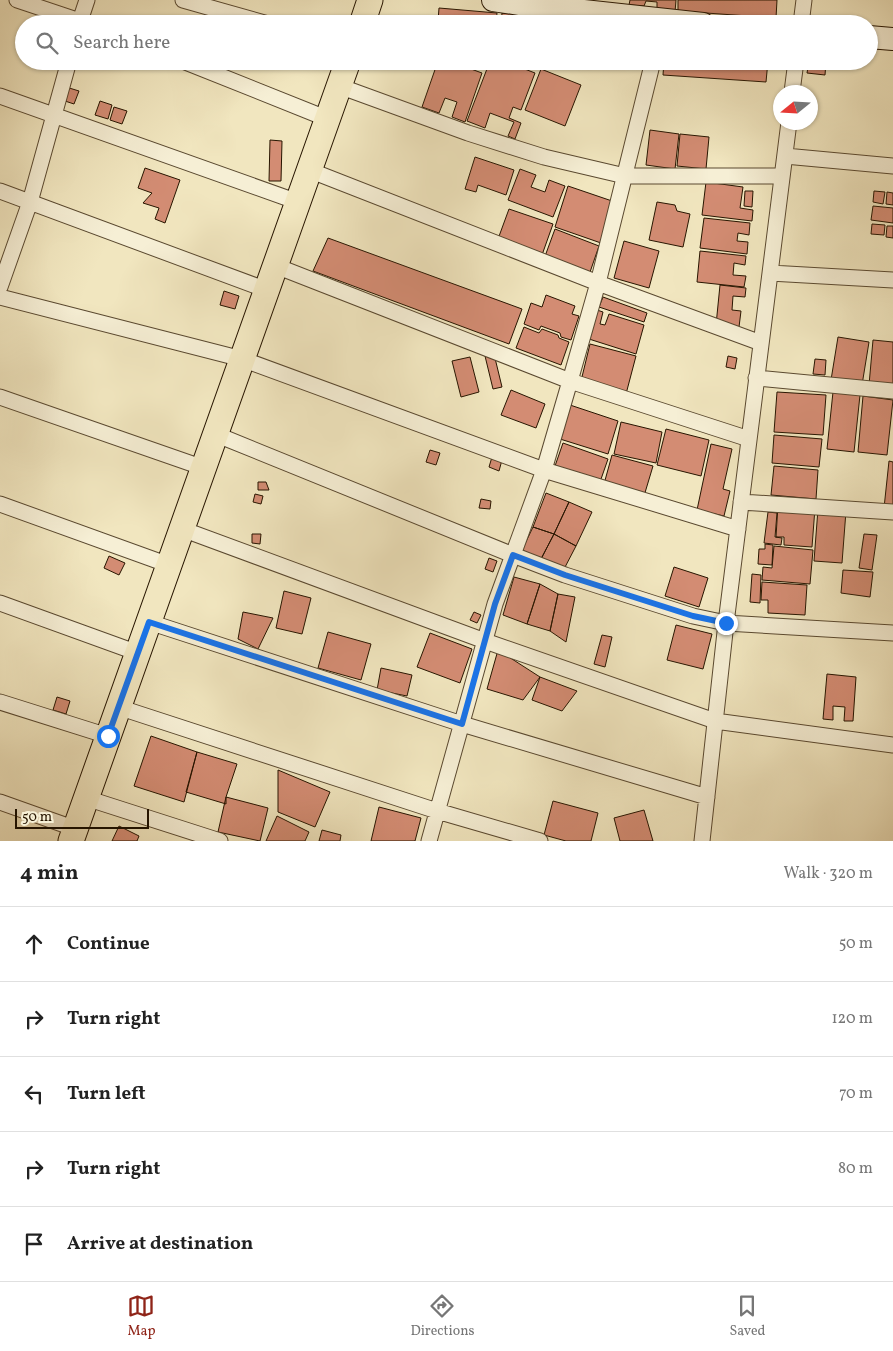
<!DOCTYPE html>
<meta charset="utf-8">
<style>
body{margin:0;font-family:Vollkorn,serif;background:#f2f2f2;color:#222}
.compass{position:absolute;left:773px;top:85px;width:45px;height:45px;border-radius:50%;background:#fff;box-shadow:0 1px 4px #0004;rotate:252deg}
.scale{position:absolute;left:15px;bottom:12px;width:134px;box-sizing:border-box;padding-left:5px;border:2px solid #271500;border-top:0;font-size:14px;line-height:18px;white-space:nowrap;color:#271500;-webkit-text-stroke:4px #f6efd5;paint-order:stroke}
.stop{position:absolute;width:15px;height:15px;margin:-11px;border:4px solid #1a73e8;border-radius:50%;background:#fff}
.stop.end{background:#1a73e8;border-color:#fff;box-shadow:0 1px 5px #0008}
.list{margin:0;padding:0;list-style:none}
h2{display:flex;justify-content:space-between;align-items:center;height:65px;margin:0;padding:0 20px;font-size:21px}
h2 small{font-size:16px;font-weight:400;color:#767676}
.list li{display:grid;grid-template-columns:32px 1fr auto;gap:15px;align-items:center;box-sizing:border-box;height:75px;padding:0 20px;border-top:1px solid #e0e0e0}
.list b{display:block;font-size:19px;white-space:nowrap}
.list em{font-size:16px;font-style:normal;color:#767676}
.icon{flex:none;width:28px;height:28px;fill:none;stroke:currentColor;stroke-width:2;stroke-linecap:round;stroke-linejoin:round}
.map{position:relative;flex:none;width:893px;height:841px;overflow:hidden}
.search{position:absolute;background:#fff;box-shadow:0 1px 4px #0004;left:15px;right:15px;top:15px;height:55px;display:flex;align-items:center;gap:12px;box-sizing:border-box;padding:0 18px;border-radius:28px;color:#767676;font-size:19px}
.sheet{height:440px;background:#fff}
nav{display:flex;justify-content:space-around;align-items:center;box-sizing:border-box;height:70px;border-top:1px solid #e0e0e0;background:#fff;font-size:14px;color:#767676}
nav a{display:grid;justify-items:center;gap:2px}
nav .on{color:#8f2418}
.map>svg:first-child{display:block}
.building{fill:#d38c73;stroke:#271500}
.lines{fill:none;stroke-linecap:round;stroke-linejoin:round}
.street-casing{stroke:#5a4930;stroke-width:17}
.secondary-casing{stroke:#271500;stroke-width:24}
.primary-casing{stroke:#271500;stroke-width:27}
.street{stroke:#f6efd5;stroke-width:15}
.secondary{stroke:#f6efd5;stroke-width:22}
.primary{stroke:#f1e6bf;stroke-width:25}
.route{stroke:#1a73e8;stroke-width:6}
</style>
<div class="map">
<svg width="893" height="841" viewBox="0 0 893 841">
<rect width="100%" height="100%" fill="#f1e6bf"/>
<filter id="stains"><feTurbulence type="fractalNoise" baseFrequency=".004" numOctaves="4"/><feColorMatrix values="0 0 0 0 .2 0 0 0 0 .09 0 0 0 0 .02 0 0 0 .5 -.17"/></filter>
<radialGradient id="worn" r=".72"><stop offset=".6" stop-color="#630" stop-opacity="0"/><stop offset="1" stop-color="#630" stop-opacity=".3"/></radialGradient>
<path class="building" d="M630,0h46l-1,12 -18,-1v-9l-11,-1 -2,5 -15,-1z
M678,0h99l-1,18 -98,-7z
M439,8l58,5 -1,11h-26l-32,-3z
M502,13l52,5 -1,6h-52z
M438,61h11l33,12 -17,49 -13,-5 5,-15 -12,-4 -6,15 -17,-6z
M490,61h14l31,12 -14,37 -8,-3 -4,11 12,5 -6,16 -7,-3 6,-14 -24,-9 -5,15 -18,-7z
M664,61h104l-2,21 -103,-7z
M809,61l17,1 -1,13 -18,-2z
M541,69l40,16 -16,41 -40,-16z
M66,87l13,4 -5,13 -12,-4z
M100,101l12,4 -4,14 -13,-4z
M114,107l13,4 -5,13 -12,-4z
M650,130l29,4 -4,35 -29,-4z
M680,134l29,3 -3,32 -29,-3z
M270,140l12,1 -1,40h-12z
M475,157l39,13 -8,25 -28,-10 -2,7 -11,-3z
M145,168l35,12 -15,43 -10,-4 4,-11 -16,-5 9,-10 -14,-5z
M520,169l16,6 -5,12 14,5 4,-12 16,6 -12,31 -45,-17z
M706,182l37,5 -3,21 13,2 -1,11 -50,-6z
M568,186l47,16 -14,41 -46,-16z
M745,191h8l-1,16 -8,-1z
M874,191l11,1 -2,12 -10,-2z
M887,192l6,1v12l-7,-1z
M657,202l18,3 2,6 13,3 -7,33 -34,-7z
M873,206l20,2v15l-22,-3z
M509,209l44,15 -11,31 -44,-16z
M704,218l46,5 -1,12 -11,-2 -1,8 11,1 -1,12 -47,-6z
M872,224l13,1 -1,10 -13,-1z
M887,226h6v12l-7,-1z
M555,229l44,17 -10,29 -45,-16z
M328,238l194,71 -13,35 -196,-73z
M624,241l35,10 -10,37 -35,-10z
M700,251l46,5 -1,9 -11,-2 -1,12 13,1 -2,11 -47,-5z
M720,285l26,3 -1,9 -12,-1 -1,14 9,1 -2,16 -23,-2z
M224,291l15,5 -4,13 -15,-4z
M546,295l29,11 -3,8 7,2 -8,24 -10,-3 -1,-4 -19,-7 -2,4 -15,-6 7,-21 11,4z
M603,297l44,16 -3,9 -45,-15z
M597,310l6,2 -3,12 5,1 4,-11 35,11 -8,29 -47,-15z
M524,327l15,6 3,-4 16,6 1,3 10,4 -8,23 -45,-17z
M838,337l31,5 -7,43 -31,-5z
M873,340l20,2v45l-24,-2z
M590,344l46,12 -10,38 -45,-13z
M494,354l8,33 -9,2 -8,-33z
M728,356l9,2 -2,11 -9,-2z
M470,357l9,35 -18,5 -9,-36z
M815,359l11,1 -1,15 -12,-1z
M511,390l34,14 -9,24 -35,-13z
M777,392l49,3 -3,40 -49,-3z
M833,392l27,3 -6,57 -27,-3z
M863,396l30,4 -6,55 -29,-3z
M570,405l48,16 -10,33 -48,-15z
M621,422l41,10 -6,31 -42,-9z
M666,429l43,11 -8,36 -44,-11z
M774,435l48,4 -3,28 -47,-4z
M563,443l45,16 -8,23 -45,-16z
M711,444l21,5 -9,40 7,2 -6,25 -27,-6z
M430,450l10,3 -4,12 -10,-3z
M612,455l41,11 -9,30 -40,-12z
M492,457l10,3 -3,11 -10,-4z
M889,461l4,1v47l-9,-1z
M774,466l44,4 -2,29 -45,-4z
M258,482h8l3,8h-11z
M546,493l23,9 -15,32 -21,-7z
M255,494l8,2 -2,8 -8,-2z
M481,499l10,2 -1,8 -11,-1z
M569,502l23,10 -16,34 -22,-12z
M778,505l37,3 -3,39 -28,-2v-8h-8z
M818,509l28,2 -4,52 -28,-2z
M768,512l9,1 -2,24 7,1 -1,7 -17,-2z
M533,527l21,7 -13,25 -19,-9z
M252,534h9l-1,10 -8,-1z
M554,534l22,12 -13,25 -22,-12z
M864,534l13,1 -5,35 -13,-2z
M765,544l8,1 -1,20 -14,-1 1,-15h6z
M774,546l39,4 -3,34 -48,-4 1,-13 9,1z
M109,556l16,7 -6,12 -15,-7z
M489,558l8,3 -4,11 -8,-3z
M674,567l34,11 -9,29 -34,-11z
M843,570l30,2 -3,25 -29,-4z
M752,574l9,1 -1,28 -10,-1z
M514,577l26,7 -13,40 -24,-9z
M762,582l45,3 -2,30 -37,-2v-13h-7z
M540,584l18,10 -8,37 -23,-7z
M284,591l27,7 -9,36 -26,-6z
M558,594l17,3 -9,45 -16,-11z
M243,612l30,6 -15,31 -20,-10z
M474,612l7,3 -4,8 -7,-3z
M676,625l36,9 -9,35 -36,-9z
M328,632l43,12 -10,36 -43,-12z
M430,633l42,16 -12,34 -43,-16z
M602,635l10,2 -7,30 -11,-3z
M498,650l42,27 -17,23 -36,-11z
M381,668l31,7 -5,21 -30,-6z
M827,674l29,3 -3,44h-9l1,-14 -12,-1v14l-10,-1z
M540,677l37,14 -15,20 -30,-11z
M57,697l13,4 -4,13 -13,-4z
M151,736l46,16 -13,50 -50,-16z
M197,752l40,12 -11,33v7l-40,-12z
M278,770l52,22 -15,35 -37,-15z
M226,797l42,11 -8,33 -42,-9z
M553,801l45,12 -7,28h-25l-22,-6z
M379,807l42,11 -6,23h-44z
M644,810l9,31h-33l-6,-23z
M277,816l32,16 -4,9h-39z
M119,826l20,10 -2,5h-25z
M322,830l19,5 -1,6h-21z"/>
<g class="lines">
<defs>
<path id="street" d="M17,0l72,24
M183,0l85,24
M79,24l8,-24
M801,24l3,-24
M183,61l145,58
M339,86l129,47 76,24 81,19h157
M792,92l4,-31
M0,96l298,106
M785,156l108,10
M309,170l289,113 163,60
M0,191l267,99
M276,266l294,115 179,58
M770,273l123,7
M0,287l30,-85 39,-141
M0,297l242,62 302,111 194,59
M756,378l137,13
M0,397l204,71
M215,434l298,121 52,20 128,41 33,7 167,10
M741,502l152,10
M0,504l169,61
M182,529l303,112 230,80 178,24
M0,603l138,50
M149,622l313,102 245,73
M0,702l108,34
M118,707l319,104 103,30
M86,798l134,43
M0,802l76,27
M429,841l66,-237 49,-134 26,-89 28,-98 55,-222
M702,841l24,-218 63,-501"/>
<path id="secondary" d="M493,0l27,4 183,20
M869,37l24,2"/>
<path id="primary" d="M362,24l8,-24
M71,841l277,-780"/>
</defs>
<use href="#street" class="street-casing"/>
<use href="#secondary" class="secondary-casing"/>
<use href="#primary" class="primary-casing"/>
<use href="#street" class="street"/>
<use href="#secondary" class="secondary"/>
<use href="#primary" class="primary"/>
</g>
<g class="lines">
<path class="route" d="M108,736l41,-114 313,102 33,-120 18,-49 52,20 128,41 33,7"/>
</g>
<rect width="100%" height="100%" filter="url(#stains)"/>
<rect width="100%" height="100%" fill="url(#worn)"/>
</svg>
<svg class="compass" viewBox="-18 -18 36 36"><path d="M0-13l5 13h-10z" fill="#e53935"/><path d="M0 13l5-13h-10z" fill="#767676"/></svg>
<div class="scale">50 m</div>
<div class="stop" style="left:108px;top:736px"></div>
<div class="stop end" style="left:726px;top:623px"></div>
<div class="search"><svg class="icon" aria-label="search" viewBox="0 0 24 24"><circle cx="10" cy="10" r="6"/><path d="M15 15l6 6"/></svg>Search here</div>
</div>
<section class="sheet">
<h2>4 min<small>Walk · 320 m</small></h2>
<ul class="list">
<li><svg class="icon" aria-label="ahead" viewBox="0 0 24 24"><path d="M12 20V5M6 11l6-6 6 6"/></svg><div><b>Continue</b></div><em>50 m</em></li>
<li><svg class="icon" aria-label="right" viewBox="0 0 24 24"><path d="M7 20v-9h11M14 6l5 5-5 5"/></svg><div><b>Turn right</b></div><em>120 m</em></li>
<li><svg class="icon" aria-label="left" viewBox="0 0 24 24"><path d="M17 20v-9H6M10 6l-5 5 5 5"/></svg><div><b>Turn left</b></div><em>70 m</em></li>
<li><svg class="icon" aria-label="right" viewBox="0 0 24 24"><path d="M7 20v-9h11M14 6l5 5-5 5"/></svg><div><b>Turn right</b></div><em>80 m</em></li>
<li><svg class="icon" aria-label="arrive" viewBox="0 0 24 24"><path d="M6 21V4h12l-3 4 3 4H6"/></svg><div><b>Arrive at destination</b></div></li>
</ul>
</section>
<nav>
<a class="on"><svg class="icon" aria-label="map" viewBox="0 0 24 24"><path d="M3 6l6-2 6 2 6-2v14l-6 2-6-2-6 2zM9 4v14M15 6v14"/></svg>Map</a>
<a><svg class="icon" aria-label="directions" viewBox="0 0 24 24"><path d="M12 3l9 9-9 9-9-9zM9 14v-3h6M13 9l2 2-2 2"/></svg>Directions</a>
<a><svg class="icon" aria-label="saved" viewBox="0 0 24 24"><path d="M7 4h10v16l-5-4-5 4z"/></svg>Saved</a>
</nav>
